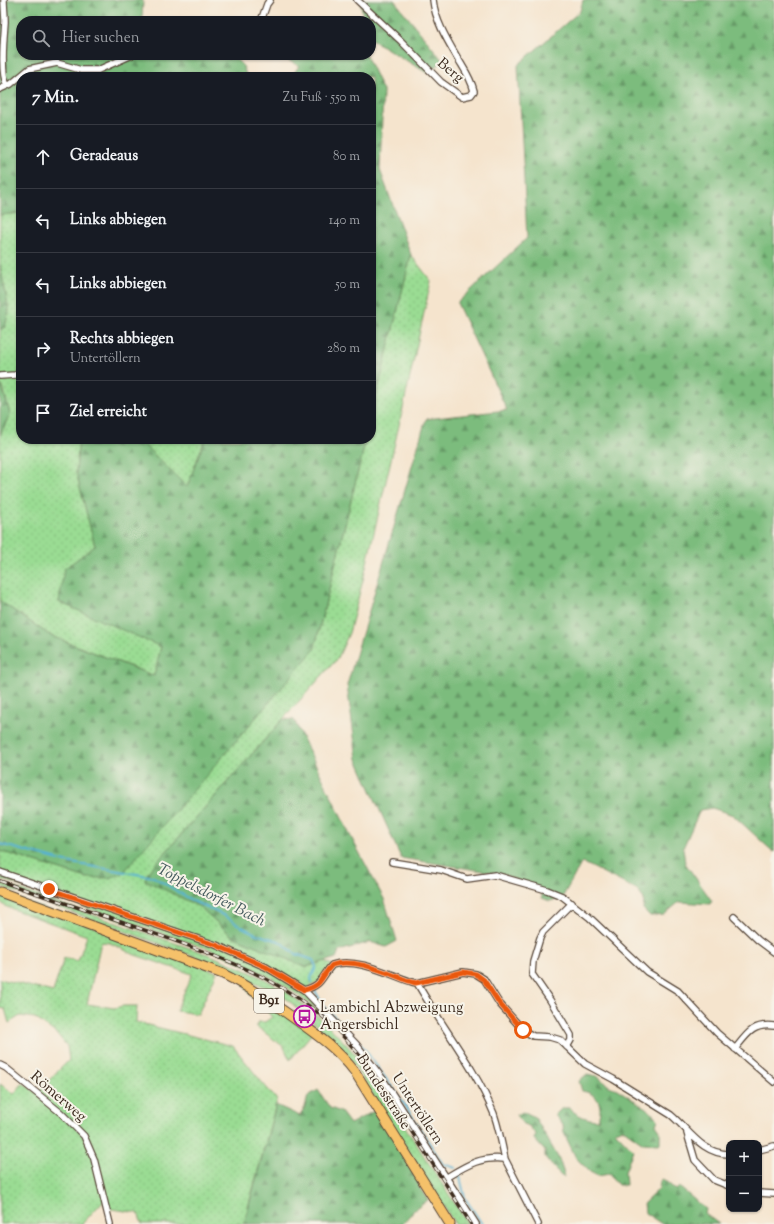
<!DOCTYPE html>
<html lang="de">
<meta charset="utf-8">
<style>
body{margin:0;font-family:"Sorts Mill Goudy",serif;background:#20242c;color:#f1f3f6}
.controls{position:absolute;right:12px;bottom:12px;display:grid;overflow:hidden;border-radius:8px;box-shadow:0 1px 3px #0004}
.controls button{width:36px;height:36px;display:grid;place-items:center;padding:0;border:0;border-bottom:1px solid #363941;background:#171b24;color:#f1f3f6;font:20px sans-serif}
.stop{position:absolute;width:12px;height:12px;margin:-9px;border:3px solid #ea580c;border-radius:50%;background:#fff}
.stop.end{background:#ea580c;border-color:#fff;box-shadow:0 1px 4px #0008}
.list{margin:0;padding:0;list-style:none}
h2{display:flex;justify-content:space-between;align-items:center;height:52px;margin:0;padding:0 16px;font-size:17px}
h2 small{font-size:13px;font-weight:400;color:#9ea1a6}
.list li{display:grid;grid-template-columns:26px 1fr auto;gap:12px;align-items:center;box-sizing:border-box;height:64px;padding:0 16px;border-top:1px solid #363941}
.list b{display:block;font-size:15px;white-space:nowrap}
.list p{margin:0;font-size:13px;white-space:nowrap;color:#9ea1a6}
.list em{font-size:13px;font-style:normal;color:#9ea1a6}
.icon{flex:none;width:22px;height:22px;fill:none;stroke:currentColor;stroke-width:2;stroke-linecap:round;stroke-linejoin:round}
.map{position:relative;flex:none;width:774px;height:1224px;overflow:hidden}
.search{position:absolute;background:#171b24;box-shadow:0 1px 3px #0004;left:16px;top:16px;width:360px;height:44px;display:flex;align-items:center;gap:10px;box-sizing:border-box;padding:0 14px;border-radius:16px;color:#9ea1a6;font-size:15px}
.panel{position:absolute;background:#171b24;box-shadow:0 1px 3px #0004;left:16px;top:72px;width:360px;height:372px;border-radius:16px}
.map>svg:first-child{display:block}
.green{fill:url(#green-dots);stroke:#6a8358}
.forest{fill:url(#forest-firs);stroke:#5b734e}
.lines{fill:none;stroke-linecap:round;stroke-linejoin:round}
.stream{stroke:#54b2d3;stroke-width:2}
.street-casing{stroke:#574638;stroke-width:8}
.primary-casing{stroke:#574638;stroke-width:11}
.street{stroke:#fff;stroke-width:5.5}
.primary{stroke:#f5c16b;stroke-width:9}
.rail-casing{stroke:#3b2a1e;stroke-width:3.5}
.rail{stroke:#f7f3e8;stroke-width:2;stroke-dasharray:6;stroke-linecap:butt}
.route{stroke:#ea580c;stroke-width:5}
.labels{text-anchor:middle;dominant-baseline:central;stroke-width:4;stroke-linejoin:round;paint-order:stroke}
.shield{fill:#f7f3e8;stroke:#73665b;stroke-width:1}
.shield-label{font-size:14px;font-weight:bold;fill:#3b2a1e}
.street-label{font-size:15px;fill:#3b2a1e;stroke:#f7f3e8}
.poi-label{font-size:15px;fill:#3b2a1e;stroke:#f7f3e8;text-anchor:start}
.water-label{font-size:16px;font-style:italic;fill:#445a5d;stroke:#f7f3e8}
</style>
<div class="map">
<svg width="774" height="1224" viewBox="0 0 774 1224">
<defs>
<pattern id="green-dots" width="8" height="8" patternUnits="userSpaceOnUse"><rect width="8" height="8" fill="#9adc93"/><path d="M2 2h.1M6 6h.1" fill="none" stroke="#86bd7e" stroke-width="1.8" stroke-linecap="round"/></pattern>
<pattern id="forest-firs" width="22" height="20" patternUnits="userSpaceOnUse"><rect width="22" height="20" fill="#7bbc7d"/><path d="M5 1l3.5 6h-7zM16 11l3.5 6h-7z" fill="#696"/></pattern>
</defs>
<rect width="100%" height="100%" fill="#f7f3e8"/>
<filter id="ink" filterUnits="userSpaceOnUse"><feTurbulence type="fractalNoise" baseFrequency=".025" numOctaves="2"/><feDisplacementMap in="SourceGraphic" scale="8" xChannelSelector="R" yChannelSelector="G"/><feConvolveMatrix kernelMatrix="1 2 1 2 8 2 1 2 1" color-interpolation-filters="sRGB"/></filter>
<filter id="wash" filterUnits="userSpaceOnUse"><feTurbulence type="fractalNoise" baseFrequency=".012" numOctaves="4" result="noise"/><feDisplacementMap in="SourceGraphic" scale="16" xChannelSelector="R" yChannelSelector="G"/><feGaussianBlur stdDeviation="0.9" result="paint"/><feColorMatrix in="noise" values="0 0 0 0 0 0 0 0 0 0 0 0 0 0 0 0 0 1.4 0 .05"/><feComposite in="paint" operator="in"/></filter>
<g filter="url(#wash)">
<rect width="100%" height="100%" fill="#f5e4cd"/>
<path class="green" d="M21,213v226h58l-3,33 19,74 -30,23 -6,33 102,44 -6,30 -104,-40 -51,-35v-166l10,-21 -7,-27 -3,-2v-56l5,-2 4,-17 -9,-45v-50z
M411,255l20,26 -28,127 -40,172 -14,53 -11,25 -55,61 -134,152 -4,9 55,27 32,29 74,31 18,-6 8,4 -9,14 -19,11 24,26 -9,-5 -35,-26 -14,-8 -58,-27 -212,-71v-28l87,27 227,-228 52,-211h5v-21z
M138,439h67l-18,48z
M0,883l210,72c24,10 50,20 72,34 34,22 62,51 87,82l99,153h-13l-105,-165 -13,-14 -10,-8 -11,-13 -16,-12 -6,-7 -9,-7 -16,-10 -19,-6 -26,-15 -222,-80 -2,-1z
M0,892l217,80 -19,42 -22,-3 16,-37 -57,-19 -25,-12 -9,-1 -14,62 27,4 9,-2h14l-1,16 97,24 23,29 21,25 -29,107 -4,17h-102l-4,-11 -32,-5 -2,-8 -22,24h-82v-140l14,10 9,-11 13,10 33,-33 -2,-14 -10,-12 -22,-16 -15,-2 -11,7 -4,-14 -5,-1v-29l53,13 11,-34 14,3 9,-25 -80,-29 -7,-5z
M243,984l70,48 -23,28 -6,-13 -28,-21 2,-4h7l7,-5 -19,-19z"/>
<path class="forest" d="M0,0h143l-1,20 3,1h-124v34h211l11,11 4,11h-45l-8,-4v4h-173v136l-21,2z
M360,0h34l49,61 -16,12 -56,-34v-18h-7z
M583,0h191v852l-5,-4 -36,-33 -21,-7 -12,2 -17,38 2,15 27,38 -2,3 -31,-2 -15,13 -14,1 -7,-7 1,-10 -7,-9 -55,-28 -20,36 -12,3 -8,-3v-8l-40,-16 -101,-16 -44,-99 -10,-74 79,-266 81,-9 -50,-107 70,-65 -9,-173 62,-54z
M278,55h88l17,36 -3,79 31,85 -40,163v-341h-80l8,-11z
M0,265l9,45 -4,17 -5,2z
M0,385l2,2 8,27 -10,21z
M79,439h59l49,48 18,-48h161l-52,211 -192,224 -13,4h-22l-87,-27v-53h1l-1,-2v-195l51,35 103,40 7,-29 -102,-45 5,-33 31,-23 -19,-74z
M283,719l11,1 57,117 33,62 13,42 -11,6 -16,-5 -31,9 -3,7 -30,9 -74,-31 -32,-29 -55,-27 4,-9z
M587,1074l10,2 12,10 8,3 29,19 12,11 -2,6 4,6v13l-17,-1 -21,-15 -7,3 18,19 -8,22 1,13h-8l-9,-11 -11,2 -8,-4 -14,-14 -12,-25 -1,-8 -8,-10 7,-7h7c7,7 19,12 29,12 5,-15 1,-26 -16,-29l-3,-10z
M318,1090l12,18 11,4 9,12 28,-15 45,72 -4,6 9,13 -15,11 -10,13h-159l32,-119 24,11 5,-9 3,-11z
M523,1112l13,7 23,40 6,18 -4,-1 -16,-19v-6l-11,-12 2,-4 -7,-9 -6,-2 -7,-9z
M663,1179l13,11 3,-3 27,22 -1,5 14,10h-57l-17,-11 -1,-10 15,-14 1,-8z"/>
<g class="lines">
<path class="stream" d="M0,844l66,18 88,15 39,24 32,15 17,11 14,7 23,7 17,13 17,6 3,7 -5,11 1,4
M314,989l9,16 40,42 39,54 41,63 13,4
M459,1173l6,25 17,26"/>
</g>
</g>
<g filter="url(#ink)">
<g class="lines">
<defs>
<path id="street" d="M4,0c0,7 1,15 1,22 -1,15 -5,52 2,63
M357,0l44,41 40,41 21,15 9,-2 3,-4c-3,-13 -10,-22 -17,-34 -10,-17 -22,-37 -24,-57
M261,21l6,-17 3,-4
M232,55h3
M0,89l11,-5 18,-15 28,-6 24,7h17l34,-15
M0,376l15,-1 6,-3
M392,862l49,8 26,9 28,-4 52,15 15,6 27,21 58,55 31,19 39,42 57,49
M0,872l216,73 50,22 38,23 52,54 26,34 94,146
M734,917l24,23 16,12
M417,983c25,44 58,84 77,131 5,15 8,30 11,45
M304,990c19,-5 17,-13 28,-25 23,-8 57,9 80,17l5,1 46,-11 13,2 8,5 15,24 24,27 10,6 17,1 10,3 25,24 28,15 58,36c18,15 31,39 58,39
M567,1047l4,-7v-5l-21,-35 -18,-26 1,-13 7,-23 3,-6 29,-29
M735,1049c12,-15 18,-26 39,-23
M0,1065l6,3 55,45 23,23 10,23 16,65
M687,1133l8,27 19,20 15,6
M759,1150l15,-4
M447,1177c20,-12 34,-21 58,-18l33,65
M759,1193l15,1"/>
<path id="primary" d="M0,892l223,82c23,11 44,25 65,40 25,18 49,34 67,58l95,152"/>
</defs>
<use href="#street" class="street-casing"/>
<use href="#primary" class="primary-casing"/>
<use href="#street" class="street"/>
<use href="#primary" class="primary"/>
<defs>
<path id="rail" d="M0,881c49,17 98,33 147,50 63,22 126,43 177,87 36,31 61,72 86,111 21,32 41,63 61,95"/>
</defs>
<use href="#rail" class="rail-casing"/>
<use href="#rail" class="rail"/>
</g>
</g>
<g class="lines" filter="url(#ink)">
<path class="route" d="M49,889l167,56 50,22 38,23c20,-5 16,-13 28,-25 23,-8 57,9 80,17l4,1 47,-11 13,2 8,6 15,23 24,27"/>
</g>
<defs>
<symbol id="bus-ring" viewBox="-11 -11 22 22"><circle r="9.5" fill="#f7f3e8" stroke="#b5179e" stroke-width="1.5"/><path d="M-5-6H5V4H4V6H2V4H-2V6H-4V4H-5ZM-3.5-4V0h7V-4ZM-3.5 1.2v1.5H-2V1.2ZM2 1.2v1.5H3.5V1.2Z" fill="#b5179e"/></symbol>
</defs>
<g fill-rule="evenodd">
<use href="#bus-ring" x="292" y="1004" width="25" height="25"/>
</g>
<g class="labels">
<rect class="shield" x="254" y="989" width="30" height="24" rx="3"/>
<g class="shield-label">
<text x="269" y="1001">B91</text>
</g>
<g class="street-label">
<text transform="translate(450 71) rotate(40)">Berg</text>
<text transform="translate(383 1092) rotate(57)">Bundesstraße</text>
<text transform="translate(58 1097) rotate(41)">Römerweg</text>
<text transform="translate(417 1109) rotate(57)">Untertöllern</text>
</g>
<g class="poi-label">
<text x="320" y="1008">Lambichl Abzweigung<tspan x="320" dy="17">Angersbichl</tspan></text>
</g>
<g class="water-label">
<text transform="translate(211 896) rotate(27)">Toppelsdorfer Bach</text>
</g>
</g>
</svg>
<div class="controls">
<button>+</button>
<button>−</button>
</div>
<div class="stop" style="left:523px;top:1030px"></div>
<div class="stop end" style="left:49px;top:889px"></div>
<div class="search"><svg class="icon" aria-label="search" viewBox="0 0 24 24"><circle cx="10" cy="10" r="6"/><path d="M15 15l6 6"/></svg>Hier suchen</div>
<section class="panel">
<h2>7 Min.<small>Zu Fuß · 550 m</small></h2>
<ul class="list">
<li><svg class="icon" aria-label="ahead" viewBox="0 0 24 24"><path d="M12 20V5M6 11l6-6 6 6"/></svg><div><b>Geradeaus</b></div><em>80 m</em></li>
<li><svg class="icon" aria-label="left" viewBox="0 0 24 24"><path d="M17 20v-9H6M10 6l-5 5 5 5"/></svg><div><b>Links abbiegen</b></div><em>140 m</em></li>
<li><svg class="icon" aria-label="left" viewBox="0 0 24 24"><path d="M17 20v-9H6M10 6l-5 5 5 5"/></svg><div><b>Links abbiegen</b></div><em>50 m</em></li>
<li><svg class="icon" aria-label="right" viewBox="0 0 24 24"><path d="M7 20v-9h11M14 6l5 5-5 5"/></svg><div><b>Rechts abbiegen</b><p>Untertöllern</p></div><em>280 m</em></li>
<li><svg class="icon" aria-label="arrive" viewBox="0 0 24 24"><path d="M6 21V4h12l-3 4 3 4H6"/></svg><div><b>Ziel erreicht</b></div></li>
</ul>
</section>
</div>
